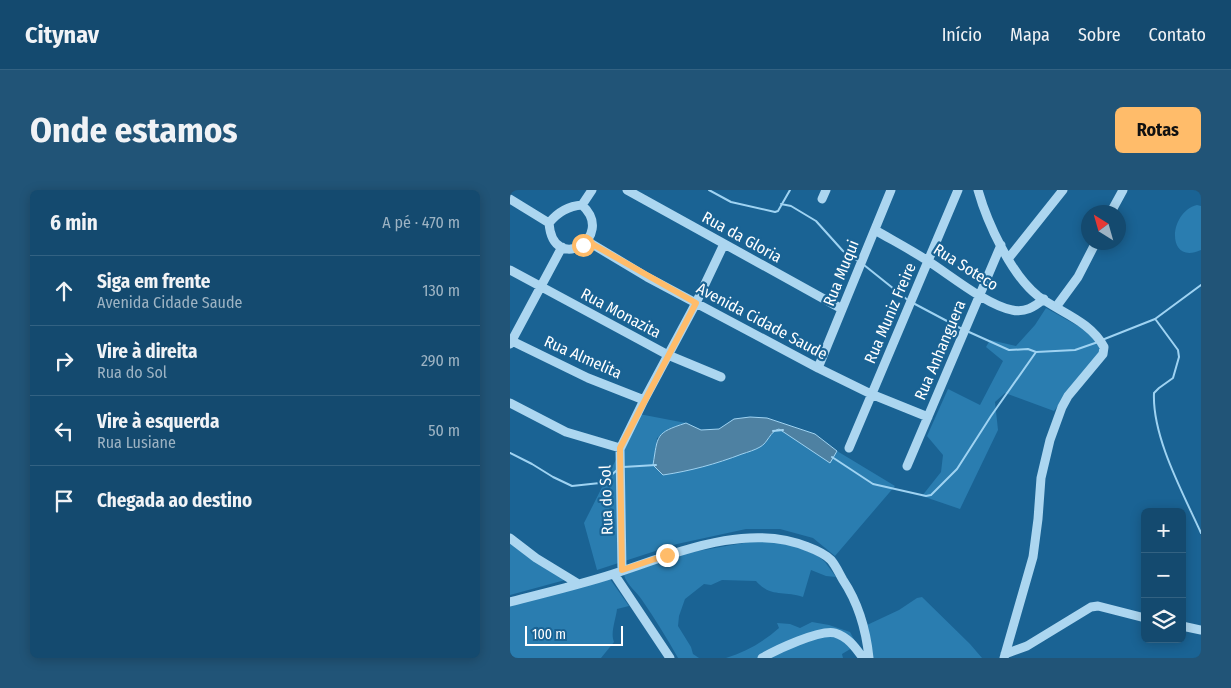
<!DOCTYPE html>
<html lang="pt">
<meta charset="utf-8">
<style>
body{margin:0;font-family:"Fira Sans Condensed",sans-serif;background:#215477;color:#f1f3f6}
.controls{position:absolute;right:15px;bottom:15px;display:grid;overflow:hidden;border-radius:8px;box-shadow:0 2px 12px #0003}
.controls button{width:45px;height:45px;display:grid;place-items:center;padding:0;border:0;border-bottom:1px solid #336282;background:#144a6f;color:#f1f3f6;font:25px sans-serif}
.compass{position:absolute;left:571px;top:15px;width:45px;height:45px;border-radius:50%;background:#144a6f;box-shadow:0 2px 12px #0003;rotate:323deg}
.scale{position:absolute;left:15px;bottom:12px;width:98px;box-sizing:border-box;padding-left:5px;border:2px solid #fff;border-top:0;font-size:14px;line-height:18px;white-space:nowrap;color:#fff;-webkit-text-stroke:4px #1a6394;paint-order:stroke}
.stop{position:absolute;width:15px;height:15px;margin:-11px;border:4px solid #ffbc6a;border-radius:50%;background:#fff}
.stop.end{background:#ffbc6a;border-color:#fff;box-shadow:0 1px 5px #0008}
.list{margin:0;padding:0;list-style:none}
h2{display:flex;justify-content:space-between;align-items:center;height:65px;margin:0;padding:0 20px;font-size:21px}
h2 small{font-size:16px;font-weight:400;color:#9db3c3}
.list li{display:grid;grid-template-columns:32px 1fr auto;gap:15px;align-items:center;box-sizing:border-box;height:70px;padding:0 20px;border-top:1px solid #336282}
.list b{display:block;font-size:19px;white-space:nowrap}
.list p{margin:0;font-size:16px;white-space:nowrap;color:#9db3c3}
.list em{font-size:16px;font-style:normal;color:#9db3c3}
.icon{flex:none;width:28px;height:28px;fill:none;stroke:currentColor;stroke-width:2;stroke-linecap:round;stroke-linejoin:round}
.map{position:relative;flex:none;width:691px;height:468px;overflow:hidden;border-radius:8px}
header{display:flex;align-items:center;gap:30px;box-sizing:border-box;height:70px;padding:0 25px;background:#144a6f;border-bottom:1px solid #336282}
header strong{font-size:24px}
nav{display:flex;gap:28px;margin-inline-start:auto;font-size:18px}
.intro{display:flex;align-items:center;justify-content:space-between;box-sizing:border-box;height:120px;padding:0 30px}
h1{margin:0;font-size:35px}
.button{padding:12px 22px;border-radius:8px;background:#ffbc6a;color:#111;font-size:18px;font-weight:700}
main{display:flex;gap:30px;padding:0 30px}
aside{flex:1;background:#144a6f;border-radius:8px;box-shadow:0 2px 12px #0003}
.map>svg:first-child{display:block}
.green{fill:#2a7db0}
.water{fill:#4e81a2;stroke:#9fd3f2}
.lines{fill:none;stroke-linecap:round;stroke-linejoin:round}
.stream{stroke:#9fd3f2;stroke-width:2}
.minor{stroke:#acd6f0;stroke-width:9}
.route{stroke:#ffbc6a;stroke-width:6}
.labels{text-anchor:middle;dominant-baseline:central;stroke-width:4.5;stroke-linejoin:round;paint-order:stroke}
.street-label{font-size:16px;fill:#fff;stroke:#1a6394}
</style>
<header>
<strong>Citynav</strong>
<nav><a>Início</a><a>Mapa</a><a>Sobre</a><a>Contato</a></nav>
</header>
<div class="intro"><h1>Onde estamos</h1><a class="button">Rotas</a></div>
<main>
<aside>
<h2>6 min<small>A pé · 470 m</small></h2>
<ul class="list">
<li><svg class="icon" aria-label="ahead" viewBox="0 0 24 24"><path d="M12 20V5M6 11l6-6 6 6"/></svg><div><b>Siga em frente</b><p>Avenida Cidade Saude</p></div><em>130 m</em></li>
<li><svg class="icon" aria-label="right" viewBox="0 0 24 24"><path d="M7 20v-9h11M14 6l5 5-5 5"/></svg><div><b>Vire à direita</b><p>Rua do Sol</p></div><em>290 m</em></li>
<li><svg class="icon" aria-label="left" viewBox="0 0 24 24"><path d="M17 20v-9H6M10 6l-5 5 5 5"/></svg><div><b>Vire à esquerda</b><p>Rua Lusiane</p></div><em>50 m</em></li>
<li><svg class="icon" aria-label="arrive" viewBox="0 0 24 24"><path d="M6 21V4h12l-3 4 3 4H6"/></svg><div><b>Chegada ao destino</b></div></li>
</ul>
</aside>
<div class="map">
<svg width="691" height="468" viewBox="0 0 691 468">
<rect width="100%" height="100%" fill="#1a6394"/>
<path class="green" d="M687,15l4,1v44c-35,16 -33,-38 -4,-45z
M536,118l32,18h5l20,24 -49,61 -49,-18 -10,9 3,28 -38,79 -38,-13 19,-24 2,-17 -16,-19 21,-47 32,16 23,-44 -17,-14 4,-7 26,6 19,-21z
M129,224l47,9 -15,5 -14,10 -4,27 10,10c27,-4 53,-11 79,-21 6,-2 13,-4 18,-7 8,-5 10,-16 20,-18l49,33 8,-11 58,35 -60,70 -22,-18 -33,-9h-34l-69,15 -80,26 -13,-47z
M0,350l55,40 -55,15z
M239,352h35l33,13 8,7 11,15 -10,-1 -15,-6 -8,27c-19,-7 -32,1 -47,-16l-34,-1 -11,5 -7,-1 -19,15 -6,17 -1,10 13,21 2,7 6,4h-21c-11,-20 -23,-39 -36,-58 -5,-8 -16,-16 -18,-25l57,-21z
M100,389l19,27 -12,3c-1,10 -7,24 -3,33l-13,16h-91v-54z
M412,407l48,47 12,14h-110l-5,-33 32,-15 18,-12z
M302,432l17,3 21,7 7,13 -15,9 1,4h-117c20,-6 37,-16 53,-30l-2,-5 13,1 10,4z"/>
<path class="water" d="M240,227l17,1 48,16 22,17 -7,12 -51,-34c-9,2 -11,14 -19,18 -5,3 -12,5 -18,7 -26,10 -52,17 -79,21l-10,-10c5,-30 2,-32 33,-42l15,7 18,-1 15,-10z"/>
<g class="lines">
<path class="stream" d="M199,0l22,12 44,10 3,-1 12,-21
M271,14l10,2 25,15 27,30 15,10
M354,75l45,36
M403,113l49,26
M646,130l22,30 1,7 -6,21 -14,10 -5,5c-2,44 29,100 47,140
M459,142l40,18 19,-1 8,3 39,-2 23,-8
M592,150l53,-21 46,-34
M263,241l10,-1
M0,263l22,11 21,13 19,9 28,-3 7,-4 10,-9
M322,267l41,27 53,12 5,-1 26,-26 34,-53 45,-64
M113,277l33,-2"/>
<path class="minor" d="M117,0l215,119
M468,0c9,32 33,85 60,106 23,17 52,25 66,51l-1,7 -35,42 -6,11 -12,33 -9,38 -3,41 -5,38 -29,101
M0,9l39,24
M312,9l4,-9
M72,15c35,32 -29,71 -33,18 8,-10 19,-17 33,-18l10,-15
M601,22l12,-22
M365,40c17,10 36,20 53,31 22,14 60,45 84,49 13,3 22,-3 32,-11
M77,51l60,36 171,91 53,26 57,23
M498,69l55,-69
M0,80l158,85 53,22
M546,117l22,-30 18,-35
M0,150l78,38 56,22
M0,154l52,-97
M308,178l73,-178
M0,213l56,29 54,16
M339,258l109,-258
M397,276l94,-221
M0,348l26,20 41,25
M112,380l-2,-121 24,-49 52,-97 28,-59
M104,384l56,84
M0,412c34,-9 69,-17 103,-28 59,-19 133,-53 195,-27 8,3 17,7 23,13 5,6 8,13 12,20 16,24 23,49 26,78
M672,436l19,4
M495,464l22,-8 64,-39 7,-1 47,12
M252,468c14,-8 58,-29 73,-25 13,4 20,14 28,25"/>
</g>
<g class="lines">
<path class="route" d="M73,55l4,-4 109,62 -76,145 2,122 45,-15"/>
</g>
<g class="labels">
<g class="street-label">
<text transform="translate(232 47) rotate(29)">Rua da Gloria</text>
<text transform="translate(456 77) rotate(32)">Rua Soteco</text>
<text transform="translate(331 83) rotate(-68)">Rua Muqui</text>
<text transform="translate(111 123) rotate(28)">Rua Monazita</text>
<text transform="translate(380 123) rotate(-67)">Rua Muniz Freire</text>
<text transform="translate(252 131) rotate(28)">Avenida Cidade Saude</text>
<text transform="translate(430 160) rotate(-67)">Rua Anhanguera</text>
<text transform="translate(73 167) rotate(24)">Rua Almelita</text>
<text transform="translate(96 310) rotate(-92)">Rua do Sol</text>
</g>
</g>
</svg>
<div class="controls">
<button>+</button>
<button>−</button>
<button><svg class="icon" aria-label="layers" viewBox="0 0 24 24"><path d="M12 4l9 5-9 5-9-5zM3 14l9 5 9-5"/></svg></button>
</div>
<svg class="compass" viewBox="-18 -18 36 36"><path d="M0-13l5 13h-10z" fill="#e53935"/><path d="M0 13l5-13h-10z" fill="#9db3c3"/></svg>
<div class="scale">100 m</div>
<div class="stop" style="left:73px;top:55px"></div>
<div class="stop end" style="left:157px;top:365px"></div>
</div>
</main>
